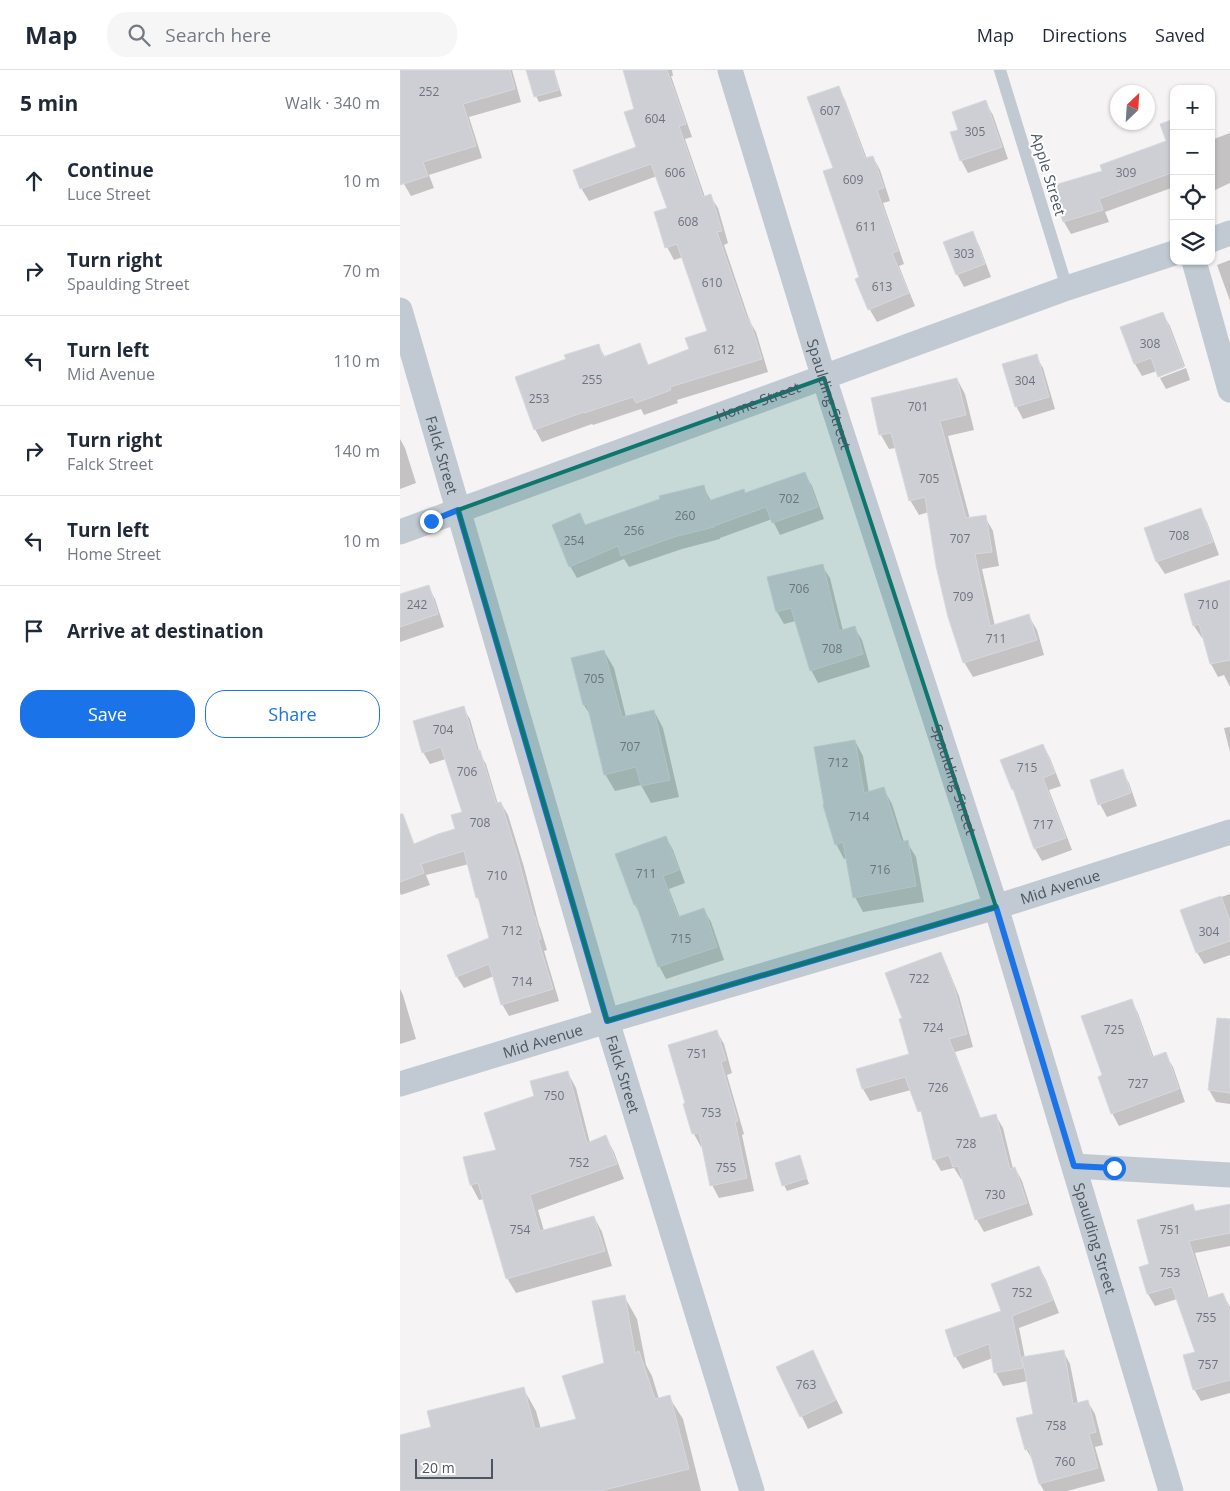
<!DOCTYPE html>
<meta charset="utf-8">
<style>
body{margin:0;font-family:"Open Sans",sans-serif;background:#f6f6f7;color:#1f2937}
.controls{position:absolute;right:15px;top:15px;display:grid;overflow:hidden;border-radius:10px;box-shadow:0 1px 4px #0004}
.controls button{width:45px;height:45px;display:grid;place-items:center;padding:0;border:0;border-bottom:1px solid #e0e1e3;background:#fff;color:#1f2937;font:25px sans-serif}
.compass{position:absolute;left:710px;top:15px;width:45px;height:45px;border-radius:50%;background:#fff;box-shadow:0 1px 4px #0004;rotate:25deg}
.scale{position:absolute;left:15px;bottom:12px;width:78px;box-sizing:border-box;padding-left:5px;border:2px solid #4a5661;border-top:0;font-size:14px;line-height:18px;white-space:nowrap;color:#4a5661;-webkit-text-stroke:4px #fff;paint-order:stroke}
.stop{position:absolute;width:15px;height:15px;margin:-11px;border:4px solid #1a73e8;border-radius:50%;background:#fff}
.stop.end{background:#1a73e8;border-color:#fff;box-shadow:0 1px 5px #0008}
.list{margin:0;padding:0;list-style:none}
h2{display:flex;justify-content:space-between;align-items:center;height:65px;margin:0;padding:0 20px;font-size:21px}
h2 small{font-size:16px;font-weight:400;color:#747a83}
.list li{display:grid;grid-template-columns:32px 1fr auto;gap:15px;align-items:center;box-sizing:border-box;height:90px;padding:0 20px;border-top:1px solid #e0e1e3}
.list b{display:block;font-size:19px;white-space:nowrap}
.list p{margin:0;font-size:16px;white-space:nowrap;color:#747a83}
.list em{font-size:16px;font-style:normal;color:#747a83}
.actions{display:flex;gap:10px;padding:15px 20px}
.actions a{flex:1;padding:11px 0;border:1px solid #1a73e8;border-radius:20px;text-align:center;font-size:18px;color:#1a73e8}
.actions .main{background:#1a73e8;color:#fff}
.icon{flex:none;width:28px;height:28px;fill:none;stroke:currentColor;stroke-width:2;stroke-linecap:round;stroke-linejoin:round}
.map{position:relative;flex:none;width:830px;height:1421px;overflow:hidden}
header{display:flex;align-items:center;gap:30px;box-sizing:border-box;height:70px;padding:0 25px;background:#fff;border-bottom:1px solid #e0e1e3}
header strong{font-size:24px}
nav{display:flex;gap:28px;margin-inline-start:auto;font-size:18px}
.search{width:350px;height:45px;background:#f6f6f7;display:flex;align-items:center;gap:12px;box-sizing:border-box;padding:0 18px;border-radius:20px;color:#747a83;font-size:19px}
main{display:flex}
aside{flex:1;background:#fff}
.map>svg:first-child{display:block}
.shadow{fill:#0003}
.building{fill:#cdcfd5;stroke:#d7d9de}
.lines{fill:none;stroke-linecap:round;stroke-linejoin:round}
.lane{stroke:#c1cad2;stroke-width:12}
.street{stroke:#c1cad2;stroke-width:25}
.route{stroke:#1a73e8;stroke-width:6}
.marked{fill:#0f766e;fill-opacity:0.2;stroke:#0f766e;stroke-width:4;stroke-linejoin:round}
.labels{text-anchor:middle;dominant-baseline:central;stroke-width:4;stroke-linejoin:round;paint-order:stroke}
.number-label{font-size:12px;fill:#6b747e}
.street-label{font-size:15px;fill:#4a5661;stroke:#fff}
</style>
<header>
<strong>Map</strong>
<div class="search"><svg class="icon" aria-label="search" viewBox="0 0 24 24"><circle cx="10" cy="10" r="6"/><path d="M15 15l6 6"/></svg>Search here</div>
<nav><a>Map</a><a>Directions</a><a>Saved</a></nav>
</header>
<main>
<aside>
<h2>5 min<small>Walk · 340 m</small></h2>
<ul class="list">
<li><svg class="icon" aria-label="ahead" viewBox="0 0 24 24"><path d="M12 20V5M6 11l6-6 6 6"/></svg><div><b>Continue</b><p>Luce Street</p></div><em>10 m</em></li>
<li><svg class="icon" aria-label="right" viewBox="0 0 24 24"><path d="M7 20v-9h11M14 6l5 5-5 5"/></svg><div><b>Turn right</b><p>Spaulding Street</p></div><em>70 m</em></li>
<li><svg class="icon" aria-label="left" viewBox="0 0 24 24"><path d="M17 20v-9H6M10 6l-5 5 5 5"/></svg><div><b>Turn left</b><p>Mid Avenue</p></div><em>110 m</em></li>
<li><svg class="icon" aria-label="right" viewBox="0 0 24 24"><path d="M7 20v-9h11M14 6l5 5-5 5"/></svg><div><b>Turn right</b><p>Falck Street</p></div><em>140 m</em></li>
<li><svg class="icon" aria-label="left" viewBox="0 0 24 24"><path d="M17 20v-9H6M10 6l-5 5 5 5"/></svg><div><b>Turn left</b><p>Home Street</p></div><em>10 m</em></li>
<li><svg class="icon" aria-label="arrive" viewBox="0 0 24 24"><path d="M6 21V4h12l-3 4 3 4H6"/></svg><div><b>Arrive at destination</b></div></li>
</ul>
<div class="actions"><a class="main">Save</a><a>Share</a></div>
</aside>
<div class="map">
<svg width="830" height="1421" viewBox="0 0 830 1421">
<rect width="100%" height="100%" fill="#f5f3f3"/>
<path class="shadow" d="M5,0h107l9,32 -52,15 13,41 -53,17 5,13 -23,8 -7,-12 -4,-13v-92z
M136,0h18l8,26 -23,6 -3,-6z
M224,0h48l1,6h-2l21,61 -7,2 20,58 5,-1 8,12 10,35 -4,2 26,77 6,10 12,40 -91,28 1,3 -34,12 -3,-6 -48,16 -1,-1 -50,18 -7,-13 32,-69 31,-15 7,12 34,-12 10,21 42,-16 17,-18 -25,-75 -9,3 -7,-13 1,-38 -11,-33 -68,25 -8,-13 57,-40 -3,-38z
M438,17l7,13 22,59 6,-2 7,13 10,31 -7,2 21,61 -5,2 16,40 -38,16 -7,-12 -13,-31 3,-1 -25,-109z
M585,32l8,13 15,44 -40,14 -7,-13 -2,-29z
M774,51v66l-69,25 4,10 -38,12 -7,-12 40,-51 64,-30z
M830,63v50l-19,9v-52z
M572,163l7,12 12,32 -27,10 -7,-13z
M830,190v41l-13,-36z
M762,243l8,13 15,40 -26,9 -2,-4 -15,5 -7,-12z
M636,286l7,12 12,41 -32,10 -7,-13z
M786,298l4,12 -24,9 -6,-11z
M557,309l8,15 9,36 -26,6 22,83 15,-2 8,14 6,35 -17,3 13,57 33,-11 9,15 7,25 -71,22 -9,-15 -35,-150 -10,3 -9,-15 -14,-52 -7,1 -8,-14 -9,-36z
M0,369l5,9 11,35 -16,6z
M405,404l7,12 12,33 -44,16 -8,-16 -52,19v1l-38,10 -53,18 -5,-8 -47,19 -7,-12 10,-51 6,11 117,-40 8,15 35,-7z
M800,439l7,13 12,33 -54,19 -8,-12 -11,-33z
M422,496l8,12 13,53 11,-4 8,13 8,27 -52,16 -7,-13 -15,-49 -12,3 -7,-12z
M830,513v104l-6,-12 -6,2 -7,-13 -7,-26h-2l-8,-12 -9,-32z
M28,516l7,13 9,28 -44,15v-46z
M204,581l10,17 12,49 28,-6 9,17 16,69 -28,6 -10,-18 -26,6 -10,-17 -13,-56 -8,-13z
M63,638l7,11 10,35 6,10 12,40 3,-1 7,12 16,52 15,58 2,5 6,20 -3,1 15,50 -50,15 -7,-12 -8,-28 -30,12 -7,-11 -8,-21 41,-17 -9,-35 -4,-7 -8,-33 -43,11 4,10 -29,10 -1,-2v-43l57,-20 7,-17 -18,-54 -16,5 -7,-12z
M830,657v25l-6,-24z
M455,671l8,15 6,37 14,-5 9,16 12,38h3l9,15 8,45 -61,10 -8,-15 -8,-39 -3,1 -8,-15z
M643,675l7,13 11,28 -12,4 23,60 -30,11 -7,-12 -22,-60z
M722,701l7,12 8,23 -30,11 -7,-13z
M266,767l7,13 12,33 -16,6 11,29 24,-8 7,12 13,38 -58,19 -7,-13 -17,-48 -7,-13 -19,-50z
M830,824v61l-26,9 -8,-13 -14,-40z
M540,884l7,12 12,30 14,51 -18,5 26,67 15,-3 7,12 10,41 2,-1 7,13 11,34 -49,17 -7,-12 -14,-41h-2l-7,-11 -13,3 -7,-12 -9,-38 -14,-31 -41,11 -7,-12 -5,-20 52,-14 -6,-36z
M0,919l3,6 13,44 -16,5z
M731,930l7,13 16,45 11,-4 8,13 12,35 -66,24 -7,-13 -9,-37z
M317,962l7,12 8,29 -5,2 17,59 -2,1 12,56 -35,7 -7,-13 -9,-39 -2,1 -7,-13 -9,-29 2,-1z
M830,985v49l-14,-2 -7,-12z
M168,1003l8,15 14,55 16,-6 8,15 10,27 -86,31 6,21 50,-14 8,15 10,34 -96,27 -9,-15 -23,-79 -5,1 -8,-15 -7,-27 34,-8 38,-53z
M399,1087l10,27 -22,7 -3,-6z
M792,1135l4,7 34,-2v36l-35,7 14,46 14,-5 7,13v86l-29,8 -7,-12 2,-36 -19,-54 -22,7 -7,-12 -8,-26 11,-3z
M639,1197l7,13 13,33 -40,15 6,30 38,-7 7,13 8,40 10,-2 7,12 8,31 -8,2 10,34 -38,10h-23l-4,-7 -6,-22 -8,-13 9,-34 -7,-34 -25,5 -7,-13 -3,-15 -30,11 -8,-13 48,-44z
M224,1226l13,23 9,46 6,11 7,23 10,-2 14,22 18,72h-301v-55l33,-8 90,-40 13,23 5,18 37,-9 27,-56z
M419,1294l24,49 -35,16 -30,-61z"/>
<path class="building" d="M0,0h110l5,19 -52,15 13,42 -53,16 5,14 -28,9z
M126,0h28l5,20 -25,7z
M223,0h44l19,54 -7,2 24,71 8,-3 11,37 -5,1 30,87 2,-1 13,41 -92,28 1,3 -35,13 -3,-6 -49,16v-1l-50,18 -19,-53 51,-18 -2,-4 35,-11 4,13 37,-14 8,22 41,-16 -4,-11 22,-7 -30,-87 -12,4 -11,-36 13,-4 -16,-44 -71,25 -7,-19 63,-23 -12,-35 10,-3z
M439,16l26,72 8,-2 11,32 -7,2 21,61 -6,2 17,40 -41,17 -13,-31 4,-2 -36,-106 10,-3 -26,-71z
M586,30l16,47 -42,14 -10,-29 8,-2 -6,-18z
M774,49v53l-75,27 4,11 -40,12 -12,-36 51,-15 -2,-6 66,-24 -6,-17z
M573,161l12,33 -29,11 -13,-33z
M763,242l21,55 -26,10 -7,-19 -17,6 -14,-37z
M637,284l12,43 -34,10 -13,-43z
M557,308l9,37 -26,6 26,97 20,-3 6,37 -17,2 15,72 39,-12 8,26 -74,23 -15,-46 -12,-51 -11,-69 -16,4 -18,-68 -12,2 -8,-37z
M405,402l13,35 -46,16 -6,-16 -52,19v1l-40,10 -53,19 -3,-10 -49,21 -17,-42 28,-12 5,12 75,-26 -1,-3 45,-11 4,16 36,-12 1,4z
M801,438l12,34 -57,20 -12,-34z
M423,494l16,67 16,-5 8,28 -53,17 -19,-63 -15,4 -9,-35z
M830,510v80l-20,4 -11,-40 -6,2 -9,-32z
M29,515l9,29 -38,13v-33z
M204,580l18,67 32,-7 16,70 -29,6 -5,-19 -32,8 -17,-71 -4,1 -12,-47z
M64,636l13,45 3,-1 16,53 5,-1 16,52 17,63h1l6,22h-3l15,50 -52,16 -12,-41 -33,13 -9,-22 42,-17 -11,-41 -2,1 -12,-47 -43,13 3,9 -24,9v-68h3l11,30 24,-10 17,-5 -4,-14 11,-3 -21,-65 -19,6 -9,-32z
M455,670l9,53 20,-6 17,55 7,-2 8,46 -63,12 -10,-56 -8,3 -12,-40h1l-10,-58z
M643,674l12,29 -12,5 23,60 -32,11 -21,-60 -1,1 -12,-30z
M723,699l8,24 -33,12 -8,-25z
M266,766l13,34 -16,6 15,41 26,-9 13,39 -59,20 -22,-63 -2,1 -19,-51z
M821,826l9,25v20l-34,12 -16,-43z
M541,882l12,31 14,51 -18,5 31,79 16,-4 14,55 5,-2 12,36 -52,17 -17,-54 -5,1 -4,-12 -16,5 -12,-49 -3,1 -13,-35 -43,12 -6,-20 53,-15 -10,-35 3,-1 -17,-45z
M732,929l20,58 14,-5 13,37 -68,25 -13,-37 4,-2 -21,-59z
M817,948l13,1v74l-22,-3z
M317,960l9,30 -5,2 17,59 -3,1 12,56 -37,8 -11,-53 -7,1 -9,-30 2,-1 -17,-58z
M168,1001l19,72 19,-8 11,29 -87,31 10,36 54,-15 11,35 -99,28 -28,-96 -8,2 -7,-28 33,-7 -12,-37 50,-17 -4,-15z
M400,1085l7,23 -25,8 -7,-23z
M793,1134l2,7 35,-7v29l-41,8 18,57 16,-5 7,18v69l-37,10 -10,-35 12,-3 -23,-65 -25,7 -8,-27 10,-3 -12,-44z
M639,1196l14,34 -41,16 11,52 -29,5 -5,-29 -35,13 -9,-27 56,-19 -10,-27z
M225,1225l10,58 4,-2 16,48 15,-4 19,74 -89,22h-200v-56l31,-8 -4,-16 97,-24 11,42 41,-10 -14,-43 42,-13 -12,-62z
M413,1280l23,50 -36,17 -24,-50z
M664,1280l9,54 15,-4 8,32 -7,2 9,34 -59,16 -10,-35 -4,1 -9,-32 17,-4 -11,-57z"/>
<g class="lines">
<path class="lane" d="M600,0l67,218"/>
<g class="street">
<path id="s1" d="M330,0l94,308 172,529 175,584"/>
<path d="M811,170l19,-7"/>
<path d="M794,191l36,129"/>
<path id="s2" d="M0,240l207,711 145,470"/>
<path id="s3" d="M0,462l667,-244 107,-35"/>
<path id="s4" d="M0,1014l207,-63 389,-114 234,-75"/>
<path d="M674,1096l156,9"/>
</g>
</g>
<g class="lines">
<path class="route" d="M31,451l27,-11 149,511 389,-114 78,259 40,2"/>
</g>
<path class="marked" d="M424,308l172,529 -389,114 -149,-511z"/>
<g class="labels">
<g class="number-label">
<text x="29" y="21">252</text>
<text x="430" y="40">607</text>
<text x="255" y="48">604</text>
<text x="575" y="61">305</text>
<text x="275" y="102">606</text>
<text x="726" y="102">309</text>
<text x="453" y="109">609</text>
<text x="288" y="151">608</text>
<text x="466" y="156">611</text>
<text x="564" y="183">303</text>
<text x="312" y="212">610</text>
<text x="482" y="216">613</text>
<text x="750" y="273">308</text>
<text x="324" y="279">612</text>
<text x="192" y="309">255</text>
<text x="625" y="310">304</text>
<text x="139" y="328">253</text>
<text x="518" y="336">701</text>
<text x="529" y="408">705</text>
<text x="389" y="428">702</text>
<text x="285" y="445">260</text>
<text x="234" y="460">256</text>
<text x="779" y="465">708</text>
<text x="560" y="468">707</text>
<text x="174" y="470">254</text>
<text x="399" y="518">706</text>
<text x="563" y="526">709</text>
<text x="17" y="534">242</text>
<text x="808" y="534">710</text>
<text x="596" y="568">711</text>
<text x="432" y="578">708</text>
<text x="194" y="608">705</text>
<text x="43" y="659">704</text>
<text x="230" y="676">707</text>
<text x="438" y="692">712</text>
<text x="627" y="697">715</text>
<text x="67" y="701">706</text>
<text x="459" y="746">714</text>
<text x="80" y="752">708</text>
<text x="643" y="754">717</text>
<text x="480" y="799">716</text>
<text x="246" y="803">711</text>
<text x="97" y="805">710</text>
<text x="112" y="860">712</text>
<text x="809" y="861">304</text>
<text x="281" y="868">715</text>
<text x="519" y="908">722</text>
<text x="122" y="911">714</text>
<text x="533" y="957">724</text>
<text x="714" y="959">725</text>
<text x="297" y="983">751</text>
<text x="738" y="1013">727</text>
<text x="538" y="1017">726</text>
<text x="154" y="1025">750</text>
<text x="311" y="1042">753</text>
<text x="566" y="1073">728</text>
<text x="179" y="1092">752</text>
<text x="326" y="1097">755</text>
<text x="595" y="1124">730</text>
<text x="120" y="1159">754</text>
<text x="770" y="1159">751</text>
<text x="770" y="1202">753</text>
<text x="622" y="1222">752</text>
<text x="806" y="1247">755</text>
<text x="808" y="1294">757</text>
<text x="406" y="1314">763</text>
<text x="656" y="1355">758</text>
<text x="665" y="1391">760</text>
</g>
<g class="street-label">
<text transform="translate(649 104) rotate(73)">Apple Street</text>
<text stroke="none"><textPath href="#s1" startOffset="339">Spaulding Street</textPath></text>
<text stroke="none"><textPath href="#s3" startOffset="381">Home Street</textPath></text>
<text stroke="none"><textPath href="#s2" startOffset="151">Falck Street</textPath></text>
<text stroke="none"><textPath href="#s1" startOffset="744">Spaulding Street</textPath></text>
<text stroke="none"><textPath href="#s4" startOffset="689">Mid Avenue</textPath></text>
<text stroke="none"><textPath href="#s4" startOffset="149">Mid Avenue</textPath></text>
<text stroke="none"><textPath href="#s2" startOffset="796">Falck Street</textPath></text>
<text stroke="none"><textPath href="#s1" startOffset="1224">Spaulding Street</textPath></text>
</g>
</g>
</svg>
<div class="controls">
<button>+</button>
<button>−</button>
<button><svg class="icon" aria-label="locate" viewBox="0 0 24 24"><circle cx="12" cy="12" r="6"/><path d="M12 2v4M12 18v4M2 12h4M18 12h4"/></svg></button>
<button><svg class="icon" aria-label="layers" viewBox="0 0 24 24"><path d="M12 4l9 5-9 5-9-5zM3 14l9 5 9-5"/></svg></button>
</div>
<svg class="compass" viewBox="-18 -18 36 36"><path d="M0-13l5 13h-10z" fill="#e53935"/><path d="M0 13l5-13h-10z" fill="#747a83"/></svg>
<div class="scale">20 m</div>
<div class="stop" style="left:714px;top:1098px"></div>
<div class="stop end" style="left:31px;top:451px"></div>
</div>
</main>
